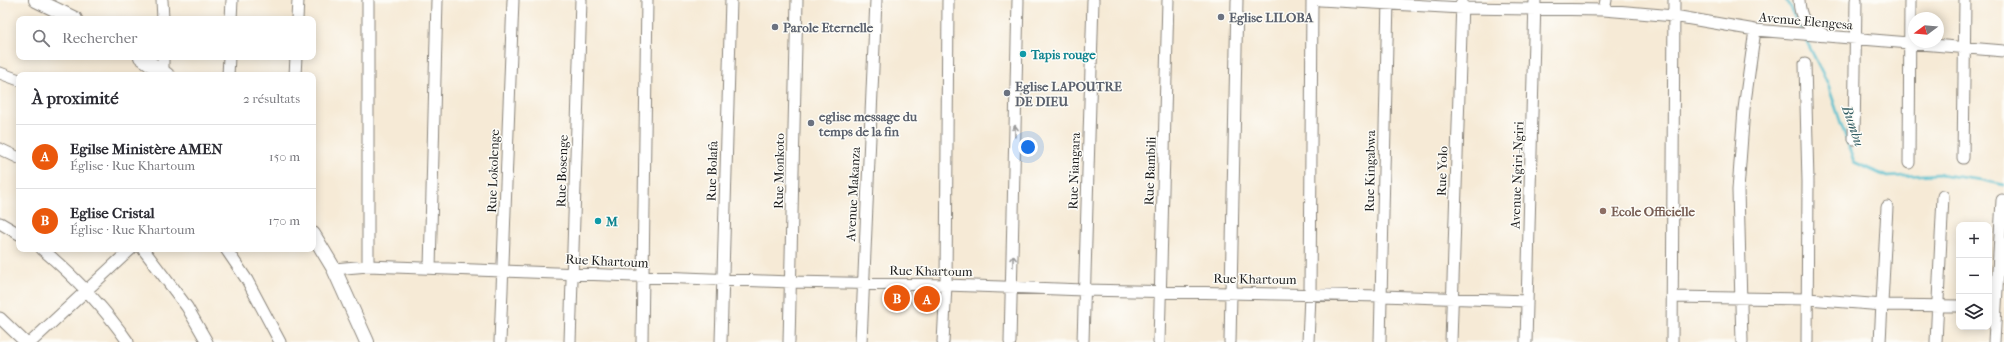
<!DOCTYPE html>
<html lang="fr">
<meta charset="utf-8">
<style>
body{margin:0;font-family:"IM FELL French Canon",serif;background:#f2f2f3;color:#2b2b33}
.controls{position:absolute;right:12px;bottom:12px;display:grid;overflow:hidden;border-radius:8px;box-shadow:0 2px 10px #0003}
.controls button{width:36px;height:36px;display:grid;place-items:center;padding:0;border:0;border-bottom:1px solid #e1e1e2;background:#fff;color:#2b2b33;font:20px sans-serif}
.compass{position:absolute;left:1908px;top:12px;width:36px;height:36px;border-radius:50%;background:#fff;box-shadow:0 2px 10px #0003;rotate:254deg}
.you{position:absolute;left:1028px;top:147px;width:14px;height:14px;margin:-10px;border:3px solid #fff;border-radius:50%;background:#1a73e8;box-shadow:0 0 0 6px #1a73e833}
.badge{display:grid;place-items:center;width:26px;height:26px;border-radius:50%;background:#ea580c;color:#fff;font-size:13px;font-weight:700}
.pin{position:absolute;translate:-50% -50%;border:2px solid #fff;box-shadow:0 1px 4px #0006}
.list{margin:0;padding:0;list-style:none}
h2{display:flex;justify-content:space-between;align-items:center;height:52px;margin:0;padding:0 16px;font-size:17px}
h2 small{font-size:13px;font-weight:400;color:#7c7c81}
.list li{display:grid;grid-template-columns:26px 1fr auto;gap:12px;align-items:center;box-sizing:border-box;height:64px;padding:0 16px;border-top:1px solid #e1e1e2}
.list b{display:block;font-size:15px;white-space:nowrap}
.list p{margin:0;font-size:13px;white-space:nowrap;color:#7c7c81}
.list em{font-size:13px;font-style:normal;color:#7c7c81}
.icon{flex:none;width:22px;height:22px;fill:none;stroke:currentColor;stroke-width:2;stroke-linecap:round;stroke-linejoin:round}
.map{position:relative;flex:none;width:2004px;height:342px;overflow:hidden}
.search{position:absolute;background:#fff;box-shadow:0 2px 10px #0003;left:16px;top:16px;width:300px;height:44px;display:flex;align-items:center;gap:10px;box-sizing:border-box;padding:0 14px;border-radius:8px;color:#7c7c81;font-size:15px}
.panel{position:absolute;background:#fff;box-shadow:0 2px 10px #0003;left:16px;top:72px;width:300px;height:180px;border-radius:8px}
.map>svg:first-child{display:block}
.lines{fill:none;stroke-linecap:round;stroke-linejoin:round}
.stream{stroke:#53bece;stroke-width:2.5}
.minor-casing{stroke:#898379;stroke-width:13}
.major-casing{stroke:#898379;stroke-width:16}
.minor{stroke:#fff;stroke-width:11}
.major{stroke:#fff;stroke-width:14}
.oneway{stroke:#999}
.worship-dot{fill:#6b7280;stroke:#fdfcf7;stroke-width:1.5}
.culture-dot{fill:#0f9aa8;stroke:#fdfcf7;stroke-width:1.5}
.education-dot{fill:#8d6e63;stroke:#fdfcf7;stroke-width:1.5}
.labels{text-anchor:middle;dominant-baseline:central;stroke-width:3;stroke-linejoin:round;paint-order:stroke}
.worship-label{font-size:13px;font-weight:bold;fill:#5b616d;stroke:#fdfcf7;text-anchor:start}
.street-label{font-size:13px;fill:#1c1c1c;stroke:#fdfcf7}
.culture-label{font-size:13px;font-weight:bold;fill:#0d838f;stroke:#fdfcf7;text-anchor:start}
.education-label{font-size:13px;font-weight:bold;fill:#785e54;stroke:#fdfcf7;text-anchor:start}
.water-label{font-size:14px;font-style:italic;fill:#325d63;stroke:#fdfcf7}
</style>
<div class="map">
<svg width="2004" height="342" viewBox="0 0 2004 342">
<rect width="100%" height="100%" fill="#fdfcf7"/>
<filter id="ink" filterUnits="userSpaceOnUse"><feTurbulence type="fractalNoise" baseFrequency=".025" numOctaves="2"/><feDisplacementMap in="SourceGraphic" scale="8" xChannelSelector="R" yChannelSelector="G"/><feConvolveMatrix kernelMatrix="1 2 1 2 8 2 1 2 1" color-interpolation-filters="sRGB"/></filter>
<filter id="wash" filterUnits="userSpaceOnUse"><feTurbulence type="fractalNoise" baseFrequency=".012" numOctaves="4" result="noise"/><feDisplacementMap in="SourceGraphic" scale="16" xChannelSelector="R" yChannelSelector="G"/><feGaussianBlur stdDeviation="0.9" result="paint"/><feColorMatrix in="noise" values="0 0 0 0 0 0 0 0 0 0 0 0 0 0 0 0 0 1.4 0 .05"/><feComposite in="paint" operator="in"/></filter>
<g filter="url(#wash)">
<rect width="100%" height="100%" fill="#f6ead6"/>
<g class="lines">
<path class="stream" d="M1786,0l15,30
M1805,38l22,44 27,80 33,15 51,-3 44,6 22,5"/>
</g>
</g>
<g filter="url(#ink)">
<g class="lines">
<defs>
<path id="minor" d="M162,0l1,19
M368,0v266
M1320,0l142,8 142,2 70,6 81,14 249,21
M1799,0c1,20 7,25 24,34
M1604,10l2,-10
M231,19l1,-19
M297,19l1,-19
M163,57v15
M1805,64l3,118 -1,160
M0,73l19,7
M228,75l1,-18
M295,75l1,-18
M1854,139l2,-139
M0,149l19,9
M1963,158l2,-158
M1909,163l1,-163
M0,223l19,11
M42,249c33,28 62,58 86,93
M143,249l44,58 20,35
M226,249l21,31 33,62
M430,268l7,-268
M334,269l34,-3 423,16 155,3 138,5 298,6 145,5
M1673,297l135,2 75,6 76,1
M0,318l25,24
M31,342l100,-93
M500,342l13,-342
M570,342l11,-342
M642,342l5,-342
M721,342l10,-342
M789,342l8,-342
M861,342l15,-342
M943,342l3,-57 2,-285
M1010,342l8,-342
M1083,342l10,-342
M1159,342l9,-342
M1230,342l7,-342
M1308,342l2,-47 2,-295
M1380,342l8,-342
M1451,342l11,-341
M1526,342l9,-342
M1672,342l2,-342
M1742,342l-4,-152 6,-81 11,-79
M1880,342l7,-135
M1936,342l7,-146
M1994,342l8,-142"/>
<path id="major" d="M36,0l39,19
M141,57l26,18
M313,234l21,35 33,73"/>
</defs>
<use href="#minor" class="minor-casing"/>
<use href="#major" class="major-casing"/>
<use href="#minor" class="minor"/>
<use href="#major" class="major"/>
</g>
<defs><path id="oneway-shaft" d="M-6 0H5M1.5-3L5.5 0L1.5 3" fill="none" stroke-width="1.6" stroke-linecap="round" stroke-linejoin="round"/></defs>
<g class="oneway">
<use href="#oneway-shaft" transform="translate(1015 131) rotate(-89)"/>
<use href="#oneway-shaft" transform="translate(1013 261) rotate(-89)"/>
</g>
</g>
<g class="worship-dot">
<circle cx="1221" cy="17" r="4"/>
<circle cx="775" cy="27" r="4"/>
<circle cx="1007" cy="93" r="4"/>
<circle cx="811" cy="123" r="4"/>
</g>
<g class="culture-dot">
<circle cx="1023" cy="54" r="4"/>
<circle cx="598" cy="221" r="4"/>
</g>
<circle class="education-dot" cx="1603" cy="211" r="4"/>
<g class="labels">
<g class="worship-label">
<text x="1229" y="17">Eglise LILOBA</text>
<text x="783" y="27">Parole Eternelle</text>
<text x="1015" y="86">Eglise LAPOUTRE<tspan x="1015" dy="15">DE DIEU</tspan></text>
<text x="819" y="116">eglise message du<tspan x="819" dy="15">temps de la fin</tspan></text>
</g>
<g class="street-label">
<text transform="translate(1806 21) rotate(5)">Avenue Elengesa</text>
<text transform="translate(493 171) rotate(-88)">Rue Lokolenge</text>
<text transform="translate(562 171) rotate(-88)">Rue Bosenge</text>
<text transform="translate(712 171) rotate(-88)">Rue Bolafa</text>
<text transform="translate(779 171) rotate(-89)">Rue Monkoto</text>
<text transform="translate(1074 171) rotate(-88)">Rue Niangara</text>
<text transform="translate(1150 171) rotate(-88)">Rue Bambili</text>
<text transform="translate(1370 171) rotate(-89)">Rue Kingabwa</text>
<text transform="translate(1442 171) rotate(-88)">Rue Yolo</text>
<text transform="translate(1517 175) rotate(-88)">Avenue Ngiri-Ngiri</text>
<text transform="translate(853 194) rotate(-87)">Avenue Makanza</text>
<text transform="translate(607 261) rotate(3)">Rue Khartoum</text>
<text transform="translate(931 271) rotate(1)">Rue Khartoum</text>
<text transform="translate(1255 279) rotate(1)">Rue Khartoum</text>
</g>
<g class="culture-label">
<text x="1031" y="54">Tapis rouge</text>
<text x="606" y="221">M</text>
</g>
<g class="education-label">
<text x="1611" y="211">Ecole Officielle</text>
</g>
<g class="water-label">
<text transform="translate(1853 126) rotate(71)">Bumbu</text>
</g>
</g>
</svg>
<div class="controls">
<button>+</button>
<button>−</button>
<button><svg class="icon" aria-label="layers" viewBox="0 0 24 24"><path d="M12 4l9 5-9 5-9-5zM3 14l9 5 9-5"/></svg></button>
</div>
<svg class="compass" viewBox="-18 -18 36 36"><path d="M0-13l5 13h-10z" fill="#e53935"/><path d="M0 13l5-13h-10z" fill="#7c7c81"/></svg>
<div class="you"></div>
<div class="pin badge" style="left:927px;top:299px">A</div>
<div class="pin badge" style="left:897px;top:298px">B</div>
<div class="search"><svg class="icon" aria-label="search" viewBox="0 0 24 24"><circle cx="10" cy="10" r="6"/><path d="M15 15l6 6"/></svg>Rechercher</div>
<section class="panel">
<h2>À proximité<small>2 résultats</small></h2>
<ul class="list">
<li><span class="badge">A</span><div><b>Egilse Ministère AMEN</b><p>Église · Rue Khartoum</p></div><em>150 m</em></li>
<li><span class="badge">B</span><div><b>Eglise Cristal</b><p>Église · Rue Khartoum</p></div><em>170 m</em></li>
</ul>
</section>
</div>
